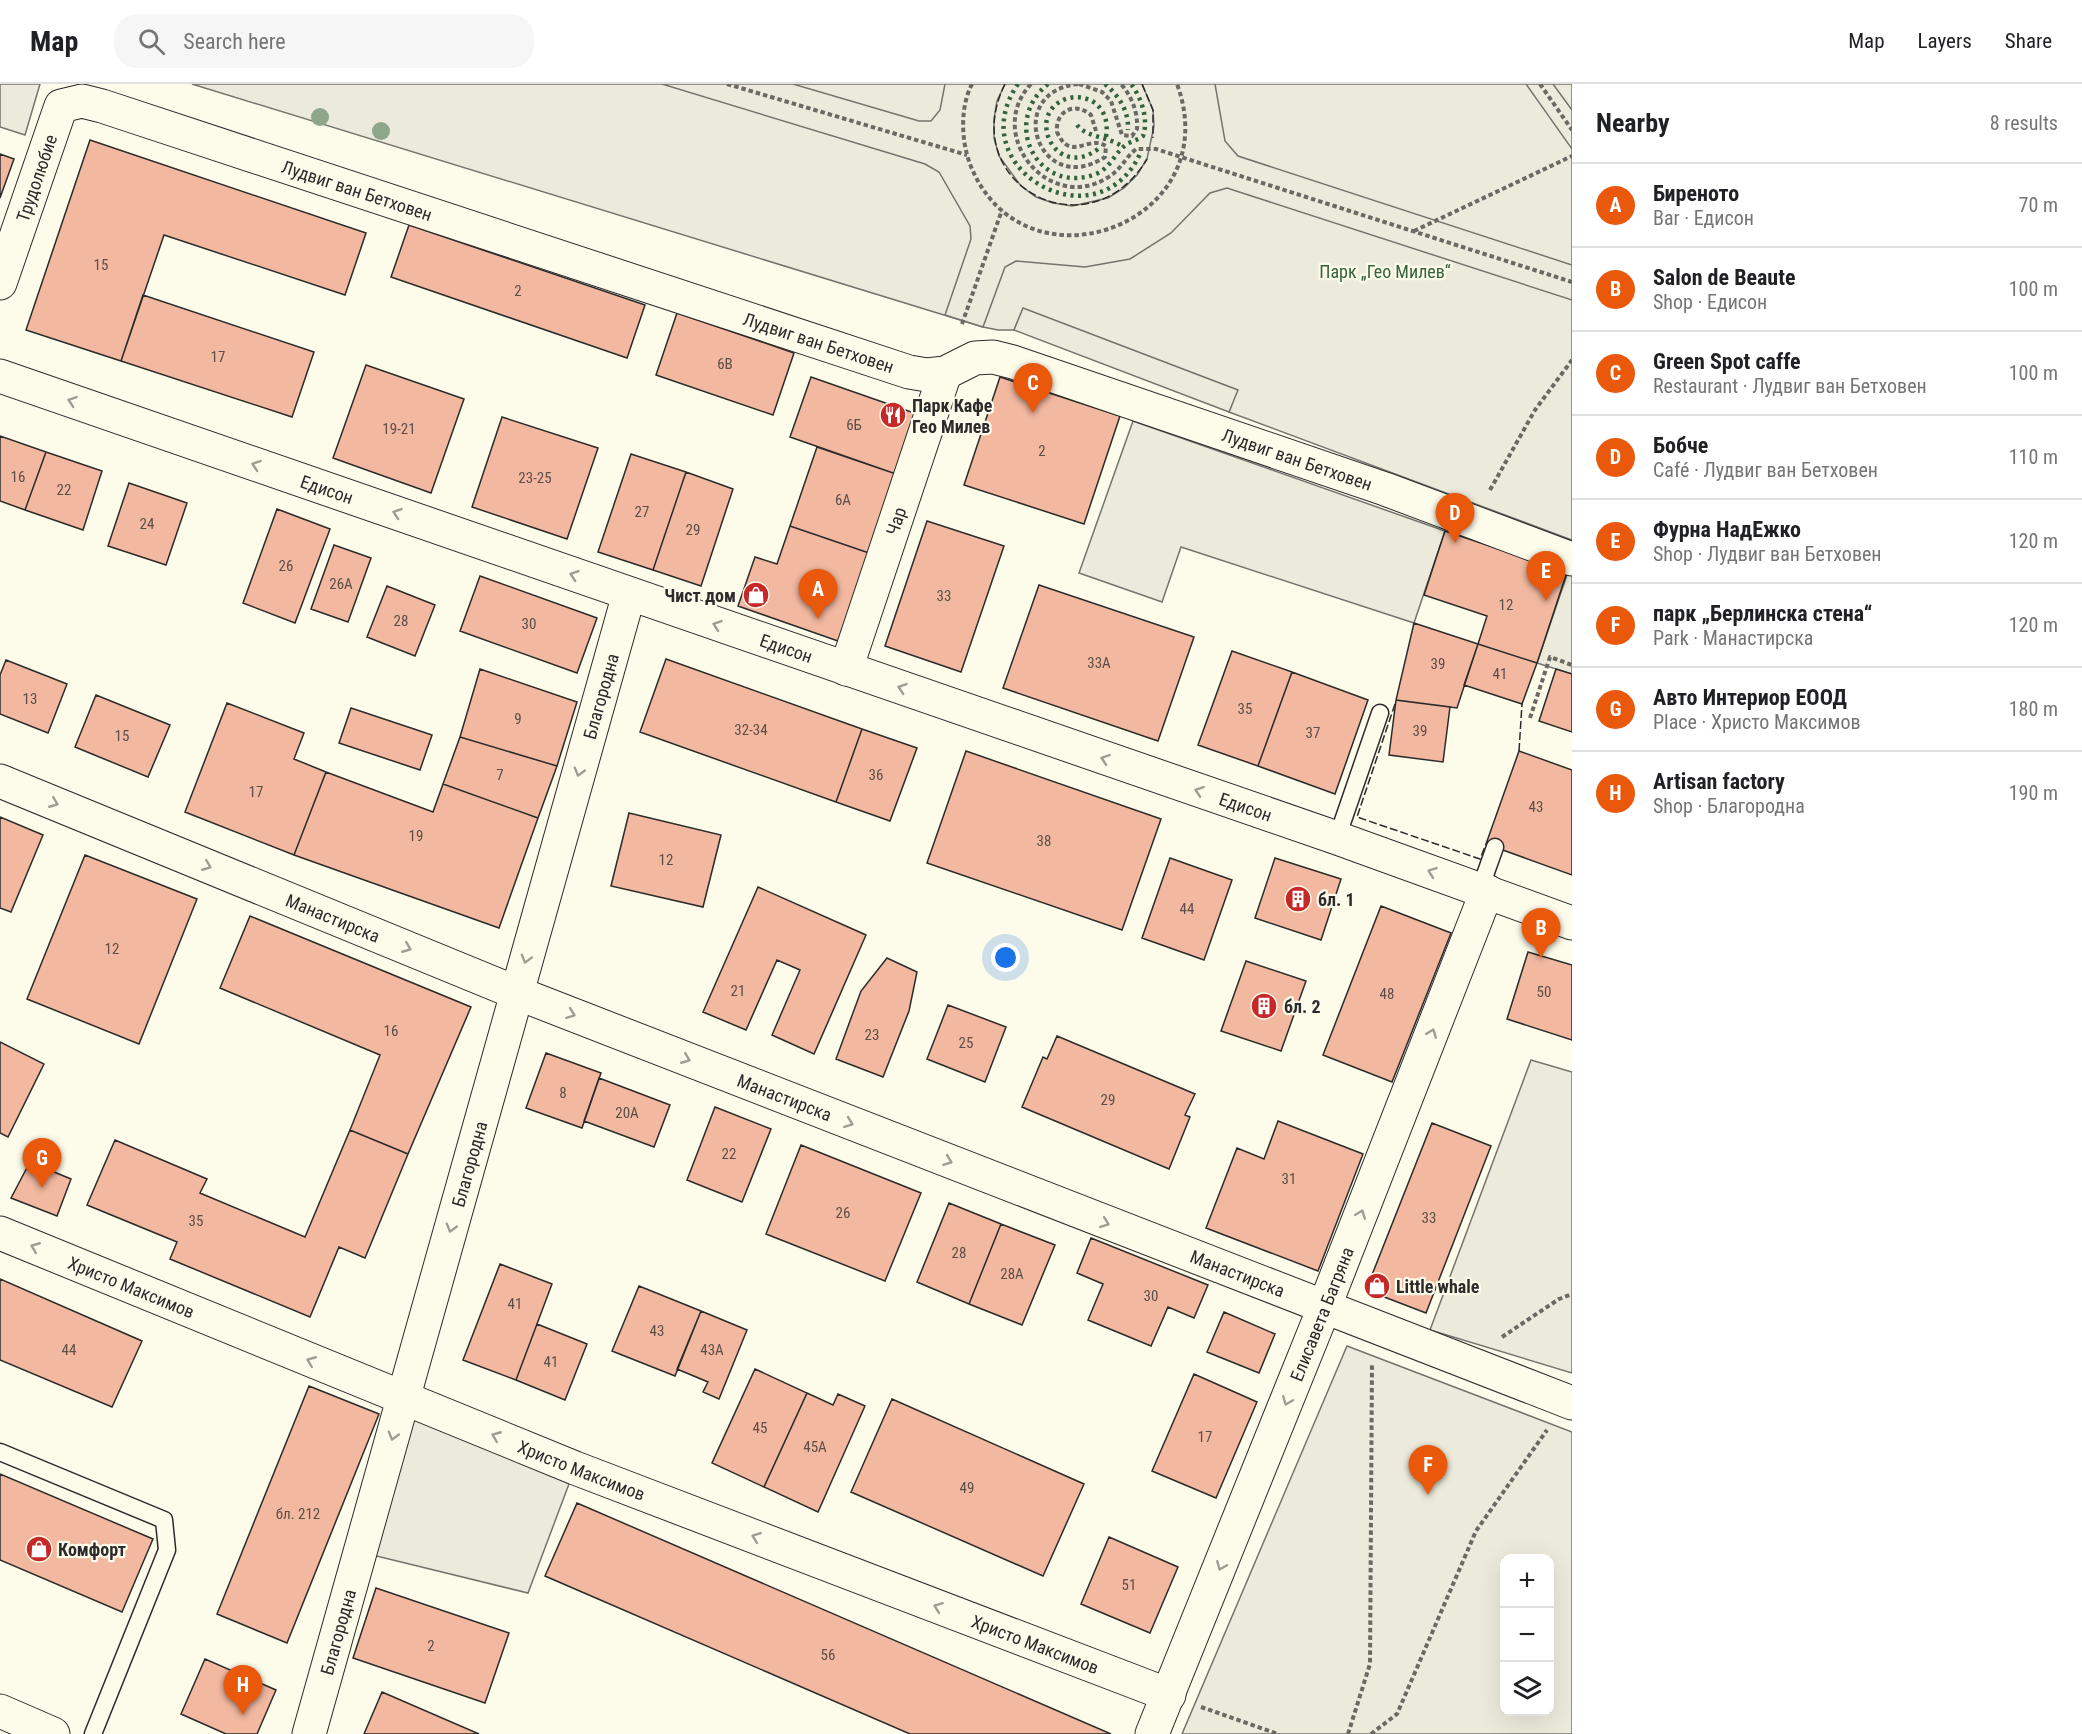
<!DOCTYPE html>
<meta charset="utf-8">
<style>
body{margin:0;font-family:"Roboto Condensed",sans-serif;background:#f6f6f6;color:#202124}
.controls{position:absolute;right:18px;bottom:18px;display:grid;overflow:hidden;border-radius:12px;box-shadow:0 6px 24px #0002}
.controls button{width:54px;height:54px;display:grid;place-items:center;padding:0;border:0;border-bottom:2px solid #e0e0e0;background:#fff;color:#202124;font:30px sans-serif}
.you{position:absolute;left:1006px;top:874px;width:21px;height:21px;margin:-15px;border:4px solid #fff;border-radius:50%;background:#1a73e8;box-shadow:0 0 0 9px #1a73e833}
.badge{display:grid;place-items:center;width:39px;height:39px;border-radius:50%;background:#ea580c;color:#fff;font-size:20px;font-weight:700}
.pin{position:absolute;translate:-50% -50px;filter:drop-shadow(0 2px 3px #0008)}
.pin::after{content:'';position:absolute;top:32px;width:21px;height:18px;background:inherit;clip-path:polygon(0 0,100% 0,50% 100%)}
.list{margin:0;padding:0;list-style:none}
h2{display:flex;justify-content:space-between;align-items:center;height:78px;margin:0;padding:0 24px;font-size:26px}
h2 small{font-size:20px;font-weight:400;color:#757577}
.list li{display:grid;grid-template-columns:39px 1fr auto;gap:18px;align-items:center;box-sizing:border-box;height:84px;padding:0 24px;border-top:2px solid #e0e0e0}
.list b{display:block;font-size:22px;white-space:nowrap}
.list p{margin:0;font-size:20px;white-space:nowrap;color:#757577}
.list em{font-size:20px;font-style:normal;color:#757577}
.icon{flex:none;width:33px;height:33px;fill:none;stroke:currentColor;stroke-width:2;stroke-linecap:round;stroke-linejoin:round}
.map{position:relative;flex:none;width:1572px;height:1650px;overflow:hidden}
header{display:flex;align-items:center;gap:36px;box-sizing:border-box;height:84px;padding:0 30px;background:#fff;border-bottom:2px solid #e0e0e0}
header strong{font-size:28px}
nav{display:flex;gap:33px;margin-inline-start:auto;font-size:21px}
.search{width:420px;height:54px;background:#f6f6f6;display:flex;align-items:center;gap:15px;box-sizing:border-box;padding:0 21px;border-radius:24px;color:#757577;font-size:22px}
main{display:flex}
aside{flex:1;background:#fff}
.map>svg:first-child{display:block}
.green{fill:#ecebdb;stroke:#74746e;stroke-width:1.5;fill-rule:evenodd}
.parking{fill:#eceadb;stroke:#74746e;stroke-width:1.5}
.building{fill:#f2b8a0;stroke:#2b2b2b;stroke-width:1.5}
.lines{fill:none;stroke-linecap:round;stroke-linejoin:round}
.lane-casing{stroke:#2b2b2b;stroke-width:19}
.street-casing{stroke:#2b2b2b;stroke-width:35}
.secondary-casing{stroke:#2b2b2b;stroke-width:35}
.path{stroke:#6a6964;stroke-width:4;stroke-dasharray:4.5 3;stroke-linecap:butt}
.lane{stroke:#fdfbea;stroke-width:16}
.street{stroke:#fdfbea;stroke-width:33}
.secondary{stroke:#fdfbea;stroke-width:33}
.hedge{stroke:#34623c;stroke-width:4.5;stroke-dasharray:3 4.5;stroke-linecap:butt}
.fence{stroke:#2b2b2b;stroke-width:1.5;stroke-dasharray:8 3;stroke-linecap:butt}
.tree{fill:#8ea78a}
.oneway{stroke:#9e9d94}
.labels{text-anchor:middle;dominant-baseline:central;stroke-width:4.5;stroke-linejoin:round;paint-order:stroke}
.number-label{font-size:15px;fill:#5d4e48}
.street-label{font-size:18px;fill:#2b2b2b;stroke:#fdfbea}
.park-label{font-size:18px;fill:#34623c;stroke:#fdfbea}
.poi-label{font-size:18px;font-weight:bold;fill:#2b2b2b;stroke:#fdfbea;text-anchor:start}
</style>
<header>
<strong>Map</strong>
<div class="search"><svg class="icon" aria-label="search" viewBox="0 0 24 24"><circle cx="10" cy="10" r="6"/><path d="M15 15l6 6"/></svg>Search here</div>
<nav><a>Map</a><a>Layers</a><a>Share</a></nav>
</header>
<main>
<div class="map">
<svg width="1572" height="1650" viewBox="0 0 1572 1650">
<rect width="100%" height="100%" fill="#fdfbea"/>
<path class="green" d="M192,0h1380v456l-343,-128 8,-22 -214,-81 -9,21h-16l-15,-3z
M1531,976l41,12v301l-142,-43z
M1347,1262l225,86v302h-390zM1550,1474v154h-46v-154z
M403,1315l172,69 -47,125 -168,-41z"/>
<path class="parking" d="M0,0h40l-15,51 -25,-8z
M662,0h131l126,37h12l9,-11 5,-26h60l-8,17 -3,18v19l5,18 22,30 15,11 17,6 19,3 36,-8 16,-10 13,-13 10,-16 7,-33 -1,-16 -11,-26h73l10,57 13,15 334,109v35l-345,-112 -17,5 -39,40 -41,26 -45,8 -69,-6 -11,6 -22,60 -38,-12 26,-76 -1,-13 -31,-54 -14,-8z
M1526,0h27l19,26v39z
M1023,224l215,82 -9,22 -215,-82z
M1133,337l312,110 -31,92 -233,-76 -19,55 -83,-29z
M1572,476v114l-35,-11z"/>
<path class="building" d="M90,56l276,93 -21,62 -181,-60 -43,126 -95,-31z
M0,70l14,5 -14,39z
M409,141l236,80 -18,53 -236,-81z
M143,211l171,57 -22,65 -171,-56z
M677,229l117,40 -21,62 -117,-40z
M366,281l98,34 -33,94 -98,-35z
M811,293l106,37 -21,60 -106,-37z
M1000,293l120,39 -36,108 -120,-39z
M502,333l96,31 -31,91 -95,-32z
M0,352l46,16 -21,58 -25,-9z
M817,363l79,27 -27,79 -79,-27z
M46,368l56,19 -19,59 -58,-20z
M631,370l55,18 -33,98 -55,-18z
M686,388l47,17 -32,97 -48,-16z
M129,399l58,20 -21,62 -58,-19z
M277,425l53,20 -35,94 -52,-20z
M927,437l77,25 -43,126 -76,-26z
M790,442l79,27 -31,88 -100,-35 17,-49 22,7z
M1445,447l122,41 -30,91 -59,-19 9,-28 -63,-21z
M334,461l37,13 -23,64 -37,-13z
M480,492l117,42 -20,55 -117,-42z
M1039,501l155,52 -36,104 -155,-53z
M387,502l48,19 -20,51 -48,-19z
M1414,539l64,21 -21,64 -61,-8z
M1478,560l59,19 -15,41 -58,-19z
M1232,567l60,21 -34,94 -60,-21z
M666,575l196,70 -26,73 -196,-70z
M6,576l61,24 -19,49 -48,-19v-39z
M480,585l97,33 -20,64 -97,-29z
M1556,585l16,5v58l-33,-11z
M1292,588l76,28 -33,94 -77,-28z
M96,611l74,30 -22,52 -73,-30z
M1396,616l54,7 -7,55 -54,-7z
M227,619l77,30 -10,26 32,13 -32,83 -109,-43z
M351,624l81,27 -12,35 -81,-27z
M862,645l55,19 -27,73 -54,-19z
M460,653l97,29 -19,52 -95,-34z
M966,667l195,68 -39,111 -195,-67z
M1519,667l53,19v105l-86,-31z
M326,688l107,40 10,-28 95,34 -39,110 -205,-73z
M629,729l92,22 -18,72 -92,-21z
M0,733l43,18 -32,77 -11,-4z
M85,771l112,44 -58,145 -112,-45z
M1170,774l62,22 -28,80 -62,-22z
M1275,774l66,21 -20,61 -66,-22z
M758,803l108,48 -52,119 -42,-19 28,-65 -23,-10 -31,70 -43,-18z
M1381,822l70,27 -59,149 -69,-27z
M250,832l221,91 -63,147 -58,-24 30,-75 -160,-67z
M1528,868l44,13v75l-65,-21z
M887,874l30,14 -8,39 -26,66 -47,-18 25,-68z
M1246,877l60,20 -25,70 -60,-20z
M948,921l58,22 -21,55 -58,-23z
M1057,952l138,58 -10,21 5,2 -21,52 -147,-62 21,-50 4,2z
M0,958l44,22 -36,73 -8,-4z
M546,969l55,20 -19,55 -56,-20z
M599,994l71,27 -16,42 -70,-26z
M715,1023l56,22 -29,73 -55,-22z
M1278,1037l85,33 -45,117 -112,-43 31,-80 27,11z
M1432,1039l59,23 -65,167 -60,-23z
M350,1046l58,24 -43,104 -26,-11 -29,70 -140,-58 7,-17 -90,-37 28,-65 92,39 -7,14 105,44z
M801,1061l120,48 -36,88 -119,-47z
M30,1078l41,17 -14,37 -46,-18z
M949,1119l52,21 -32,80 -52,-22z
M1001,1140l54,21 -33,80 -53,-21z
M1091,1154l117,47 -14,33 -26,-11 -17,39 -63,-26 15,-36 -26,-11z
M500,1180l52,20 -36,96 -53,-20z
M0,1195l142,62 -30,66 -112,-47z
M639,1202l62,25 -26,65 -63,-25z
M701,1227l46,19 -28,69 -16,-7 5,-10 -31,-13z
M1224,1228l51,22 -16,39 -52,-21z
M537,1240l50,20 -22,56 -49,-20z
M755,1285l52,24 -43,94 -52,-24z
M1194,1290l63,28 -41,96 -64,-27z
M309,1302l70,28 -92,229 -70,-29z
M807,1309l26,12 5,-11 27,12 -47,106 -54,-25z
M892,1315l192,85 -41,92 -192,-84z
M0,1390l153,65 -31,73 -122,-52z
M577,1419l534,231h-201l-365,-158z
M1109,1453l69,30 -28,66 -69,-29z
M376,1504l133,45 -24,70 -132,-45z
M205,1575l71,31 -19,44h-31l-45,-20z
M382,1608l97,42h-115z"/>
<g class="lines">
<defs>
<path id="lane" d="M1337,754l43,-125
M1480,805l15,-42
M0,1368l164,68 3,30 -74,184"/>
<g id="street">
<path id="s1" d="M0,199l61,-177 21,-5 20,5 807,266 18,3 18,-2 30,-15 18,-1 20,5 372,127 187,70"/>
<path id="s2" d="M0,292l1337,462 235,85"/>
<path id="s3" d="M846,585l99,-296"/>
<path id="s4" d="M0,697l517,212 1055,410"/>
<path id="s5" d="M0,1149l575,235 594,227"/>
<path id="s6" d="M309,1650l320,-1140"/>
<path id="s7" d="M1152,1650l172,-426 163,-417"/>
</g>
<path id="secondary" d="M0,1627l53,23"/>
</defs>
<use href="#lane" class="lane-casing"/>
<use href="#street" class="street-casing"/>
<use href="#secondary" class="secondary-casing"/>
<path class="path" d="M727,0l240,71
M972,0c-12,23 -11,56 -2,80 52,135 259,61 207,-80
M1031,0c-47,50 17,130 76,94 13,-7 18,-20 29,-29h20l416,133
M1078,0c-76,8 -39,116 27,73l1,-11c-18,-12 -35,17 -49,-14 -2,-21 18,-31 34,-17l5,16
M1079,0l23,8 9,9 11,34 10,1 5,-7c1,-17 -5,-32 -16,-45
M1540,0l32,46
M1414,147l158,-75
M962,240l40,-114
M1490,406l45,-80 37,-50
M1530,634l20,-61 22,8
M1502,1253l57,-38 13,-5
M1201,1623l77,27
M1348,1650l22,-70 2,-301
M1371,1650l26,-20 79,-183 71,-101"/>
<use href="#lane" class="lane"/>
<use href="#street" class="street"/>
<use href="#secondary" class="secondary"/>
<path class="hedge" d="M1018,0c-59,85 79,162 122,70
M1048,0c-49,40 -8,114 50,89 14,-7 17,-21 29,-29 5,-3 11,-4 16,-8 6,-17 -2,-39 -12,-52
M1105,0c14,12 24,27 23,46
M1077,41c10,13 31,11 46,22
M1098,65c-44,33 -75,-39 -29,-51 9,-2 19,0 26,5 11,9 13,21 11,34"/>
<path class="fence" d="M1005,0c-50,100 84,172 142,75
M1142,0l11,26v28
M1395,620l-38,113 123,42 6,-15
M1519,667l3,-47"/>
</g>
<g class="tree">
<circle cx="320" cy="33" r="9"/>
<circle cx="381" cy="47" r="9"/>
</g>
<defs><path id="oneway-chevron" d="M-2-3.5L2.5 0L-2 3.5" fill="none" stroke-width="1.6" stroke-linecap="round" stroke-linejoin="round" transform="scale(1.5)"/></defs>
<g class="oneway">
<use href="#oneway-chevron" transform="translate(72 317) rotate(-161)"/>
<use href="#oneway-chevron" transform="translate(256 381) rotate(-161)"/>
<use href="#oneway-chevron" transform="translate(397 429) rotate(-161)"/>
<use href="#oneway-chevron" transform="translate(574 491) rotate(-161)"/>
<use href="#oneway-chevron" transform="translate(717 541) rotate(-161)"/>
<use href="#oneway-chevron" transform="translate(902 604) rotate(-161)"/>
<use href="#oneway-chevron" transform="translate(1105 675) rotate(-161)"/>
<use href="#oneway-chevron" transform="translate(579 688) rotate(106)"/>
<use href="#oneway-chevron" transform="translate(1199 707) rotate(-161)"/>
<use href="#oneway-chevron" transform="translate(54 719) rotate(22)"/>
<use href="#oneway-chevron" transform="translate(207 782) rotate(22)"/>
<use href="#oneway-chevron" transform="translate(1432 788) rotate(-160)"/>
<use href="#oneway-chevron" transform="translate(407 864) rotate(22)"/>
<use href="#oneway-chevron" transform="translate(526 875) rotate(106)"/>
<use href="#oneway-chevron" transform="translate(571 930) rotate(21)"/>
<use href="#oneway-chevron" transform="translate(1432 949) rotate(-69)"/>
<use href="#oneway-chevron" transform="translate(686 975) rotate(22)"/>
<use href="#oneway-chevron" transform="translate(849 1039) rotate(21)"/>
<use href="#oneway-chevron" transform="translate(948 1077) rotate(21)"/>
<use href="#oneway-chevron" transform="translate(1361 1130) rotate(-69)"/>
<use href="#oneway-chevron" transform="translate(1105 1139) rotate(21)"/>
<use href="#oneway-chevron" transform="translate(451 1144) rotate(106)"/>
<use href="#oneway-chevron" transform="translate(35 1163) rotate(-158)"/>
<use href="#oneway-chevron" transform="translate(311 1277) rotate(-158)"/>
<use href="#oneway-chevron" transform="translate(1287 1317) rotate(112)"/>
<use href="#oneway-chevron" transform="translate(393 1352) rotate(106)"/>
<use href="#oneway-chevron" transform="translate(496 1352) rotate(-158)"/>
<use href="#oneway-chevron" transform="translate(756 1453) rotate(-159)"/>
<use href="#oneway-chevron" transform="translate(1221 1482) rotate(112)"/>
<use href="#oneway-chevron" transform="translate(938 1523) rotate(-159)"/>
</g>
<defs>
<symbol id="restaurant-disc" viewBox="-11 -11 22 22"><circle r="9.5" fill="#c62828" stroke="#fdfbea"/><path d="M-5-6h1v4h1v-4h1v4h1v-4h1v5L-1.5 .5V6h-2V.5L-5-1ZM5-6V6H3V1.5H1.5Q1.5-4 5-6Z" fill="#fff"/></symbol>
<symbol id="shop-disc" viewBox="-11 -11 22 22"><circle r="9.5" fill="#c62828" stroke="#fdfbea"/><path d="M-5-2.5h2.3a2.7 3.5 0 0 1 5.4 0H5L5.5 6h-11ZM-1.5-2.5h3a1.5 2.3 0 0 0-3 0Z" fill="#fff"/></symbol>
<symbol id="building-disc" viewBox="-11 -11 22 22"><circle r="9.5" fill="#c62828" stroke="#fdfbea"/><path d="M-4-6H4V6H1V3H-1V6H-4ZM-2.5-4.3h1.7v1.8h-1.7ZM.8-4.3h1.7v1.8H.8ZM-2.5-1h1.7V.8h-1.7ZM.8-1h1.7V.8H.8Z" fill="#fff"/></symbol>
</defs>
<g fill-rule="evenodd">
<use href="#restaurant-disc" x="878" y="316" width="30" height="30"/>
<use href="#shop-disc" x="741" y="496" width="30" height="30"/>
<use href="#building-disc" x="1283" y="800" width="30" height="30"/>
<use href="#building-disc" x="1249" y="907" width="30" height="30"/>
<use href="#shop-disc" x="1362" y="1187" width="30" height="30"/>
<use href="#shop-disc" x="24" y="1450" width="30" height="30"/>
</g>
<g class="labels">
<g class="number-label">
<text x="101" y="181">15</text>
<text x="518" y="207">2</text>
<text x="218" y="273">17</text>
<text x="725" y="280">6В</text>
<text x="854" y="341">6Б</text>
<text x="399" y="345">19-21</text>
<text x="1042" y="367">2</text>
<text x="18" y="393">16</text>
<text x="535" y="394">23-25</text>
<text x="64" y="406">22</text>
<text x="843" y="416">6А</text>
<text x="642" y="428">27</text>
<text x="147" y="440">24</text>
<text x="693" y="446">29</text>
<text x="286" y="482">26</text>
<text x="341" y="500">26А</text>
<text x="944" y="512">33</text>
<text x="1506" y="521">12</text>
<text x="401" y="537">28</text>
<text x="529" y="540">30</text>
<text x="1099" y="579">33А</text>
<text x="1438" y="580">39</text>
<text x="1500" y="590">41</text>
<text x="30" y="615">13</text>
<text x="1245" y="625">35</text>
<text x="518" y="635">9</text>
<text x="751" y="646">32-34</text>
<text x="1420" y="647">39</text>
<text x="1313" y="649">37</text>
<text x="122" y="652">15</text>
<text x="500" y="691">7</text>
<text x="876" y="691">36</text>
<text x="256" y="708">17</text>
<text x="1536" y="723">43</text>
<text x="416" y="752">19</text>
<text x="1044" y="757">38</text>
<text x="666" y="776">12</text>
<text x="1187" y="825">44</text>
<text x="112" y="865">12</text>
<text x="738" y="907">21</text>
<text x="1544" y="908">50</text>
<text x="1387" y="910">48</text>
<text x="391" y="947">16</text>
<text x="872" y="951">23</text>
<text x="966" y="959">25</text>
<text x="563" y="1009">8</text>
<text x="1108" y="1016">29</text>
<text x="627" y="1029">20А</text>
<text x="729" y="1070">22</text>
<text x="1289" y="1095">31</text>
<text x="843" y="1129">26</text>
<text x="1429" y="1134">33</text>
<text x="196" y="1137">35</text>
<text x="959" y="1169">28</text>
<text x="1012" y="1190">28А</text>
<text x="1151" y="1212">30</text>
<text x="515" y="1220">41</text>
<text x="657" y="1247">43</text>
<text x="69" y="1266">44</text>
<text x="712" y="1266">43А</text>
<text x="551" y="1278">41</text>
<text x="760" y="1344">45</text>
<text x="1205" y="1353">17</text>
<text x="815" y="1363">45А</text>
<text x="967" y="1404">49</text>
<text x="298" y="1430">бл. 212</text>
<text x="1129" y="1501">51</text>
<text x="431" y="1562">2</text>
<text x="828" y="1571">56</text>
</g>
<g class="street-label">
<text stroke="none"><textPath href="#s1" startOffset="111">Трудолюбие</textPath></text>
<text stroke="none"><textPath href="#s1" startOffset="498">Лудвиг ван Бетховен</textPath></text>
<text stroke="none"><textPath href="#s1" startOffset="984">Лудвиг ван Бетховен</textPath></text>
<text stroke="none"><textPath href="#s1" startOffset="1488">Лудвиг ван Бетховен</textPath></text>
<text stroke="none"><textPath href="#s2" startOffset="346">Едисон</textPath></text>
<text stroke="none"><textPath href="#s3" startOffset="156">Чар</textPath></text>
<text stroke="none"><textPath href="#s2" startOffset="832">Едисон</textPath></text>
<text stroke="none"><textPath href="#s6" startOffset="1078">Благородна</textPath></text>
<text stroke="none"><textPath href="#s2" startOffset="1318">Едисон</textPath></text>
<text stroke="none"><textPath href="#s4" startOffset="360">Манастирска</textPath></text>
<text stroke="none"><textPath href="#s4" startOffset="846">Манастирска</textPath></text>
<text stroke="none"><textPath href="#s6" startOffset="592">Благородна</textPath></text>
<text stroke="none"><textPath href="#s4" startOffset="1332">Манастирска</textPath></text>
<text stroke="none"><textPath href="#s5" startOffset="142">Христо Максимов</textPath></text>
<text stroke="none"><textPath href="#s7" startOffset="453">Елисавета Багряна</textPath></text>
<text stroke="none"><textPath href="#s5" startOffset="628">Христо Максимов</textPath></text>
<text stroke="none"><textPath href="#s6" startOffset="106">Благородна</textPath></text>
<text stroke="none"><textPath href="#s5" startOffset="1114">Христо Максимов</textPath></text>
</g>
<g class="park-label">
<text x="1385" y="187">Парк „Гео Милев“</text>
</g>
<g class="poi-label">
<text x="912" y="321">Парк Кафе<tspan x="912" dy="21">Гео Милев</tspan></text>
<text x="736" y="511" text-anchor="end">Чист дом</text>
<text x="1318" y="815">бл. 1</text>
<text x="1284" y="922">бл. 2</text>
<text x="1396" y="1202">Little whale</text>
<text x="58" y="1465">Комфорт</text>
</g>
</g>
</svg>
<div class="controls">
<button>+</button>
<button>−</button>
<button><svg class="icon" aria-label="layers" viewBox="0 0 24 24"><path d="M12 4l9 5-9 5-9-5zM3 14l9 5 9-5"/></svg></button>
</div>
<div class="you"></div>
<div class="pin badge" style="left:818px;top:535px">A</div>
<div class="pin badge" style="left:1541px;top:874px">B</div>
<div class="pin badge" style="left:1033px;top:329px">C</div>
<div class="pin badge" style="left:1455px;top:459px">D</div>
<div class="pin badge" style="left:1546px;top:517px">E</div>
<div class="pin badge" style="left:1428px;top:1411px">F</div>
<div class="pin badge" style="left:42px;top:1104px">G</div>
<div class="pin badge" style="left:243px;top:1631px">H</div>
</div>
<aside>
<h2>Nearby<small>8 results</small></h2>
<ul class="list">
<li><span class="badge">A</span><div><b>Биреното</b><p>Bar · Едисон</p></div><em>70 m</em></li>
<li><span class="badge">B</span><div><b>Salon de Beaute</b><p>Shop · Едисон</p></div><em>100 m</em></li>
<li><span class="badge">C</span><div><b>Green Spot caffe</b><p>Restaurant · Лудвиг ван Бетховен</p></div><em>100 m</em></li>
<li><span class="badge">D</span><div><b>Бобче</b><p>Café · Лудвиг ван Бетховен</p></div><em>110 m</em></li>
<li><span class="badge">E</span><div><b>Фурна НадЕжко</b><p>Shop · Лудвиг ван Бетховен</p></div><em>120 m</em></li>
<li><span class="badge">F</span><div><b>парк „Берлинска стена“</b><p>Park · Манастирска</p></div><em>120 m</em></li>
<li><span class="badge">G</span><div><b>Авто Интериор ЕООД</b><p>Place · Христо Максимов</p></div><em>180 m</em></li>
<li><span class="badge">H</span><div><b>Artisan factory</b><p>Shop · Благородна</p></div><em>190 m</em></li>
</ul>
</aside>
</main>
